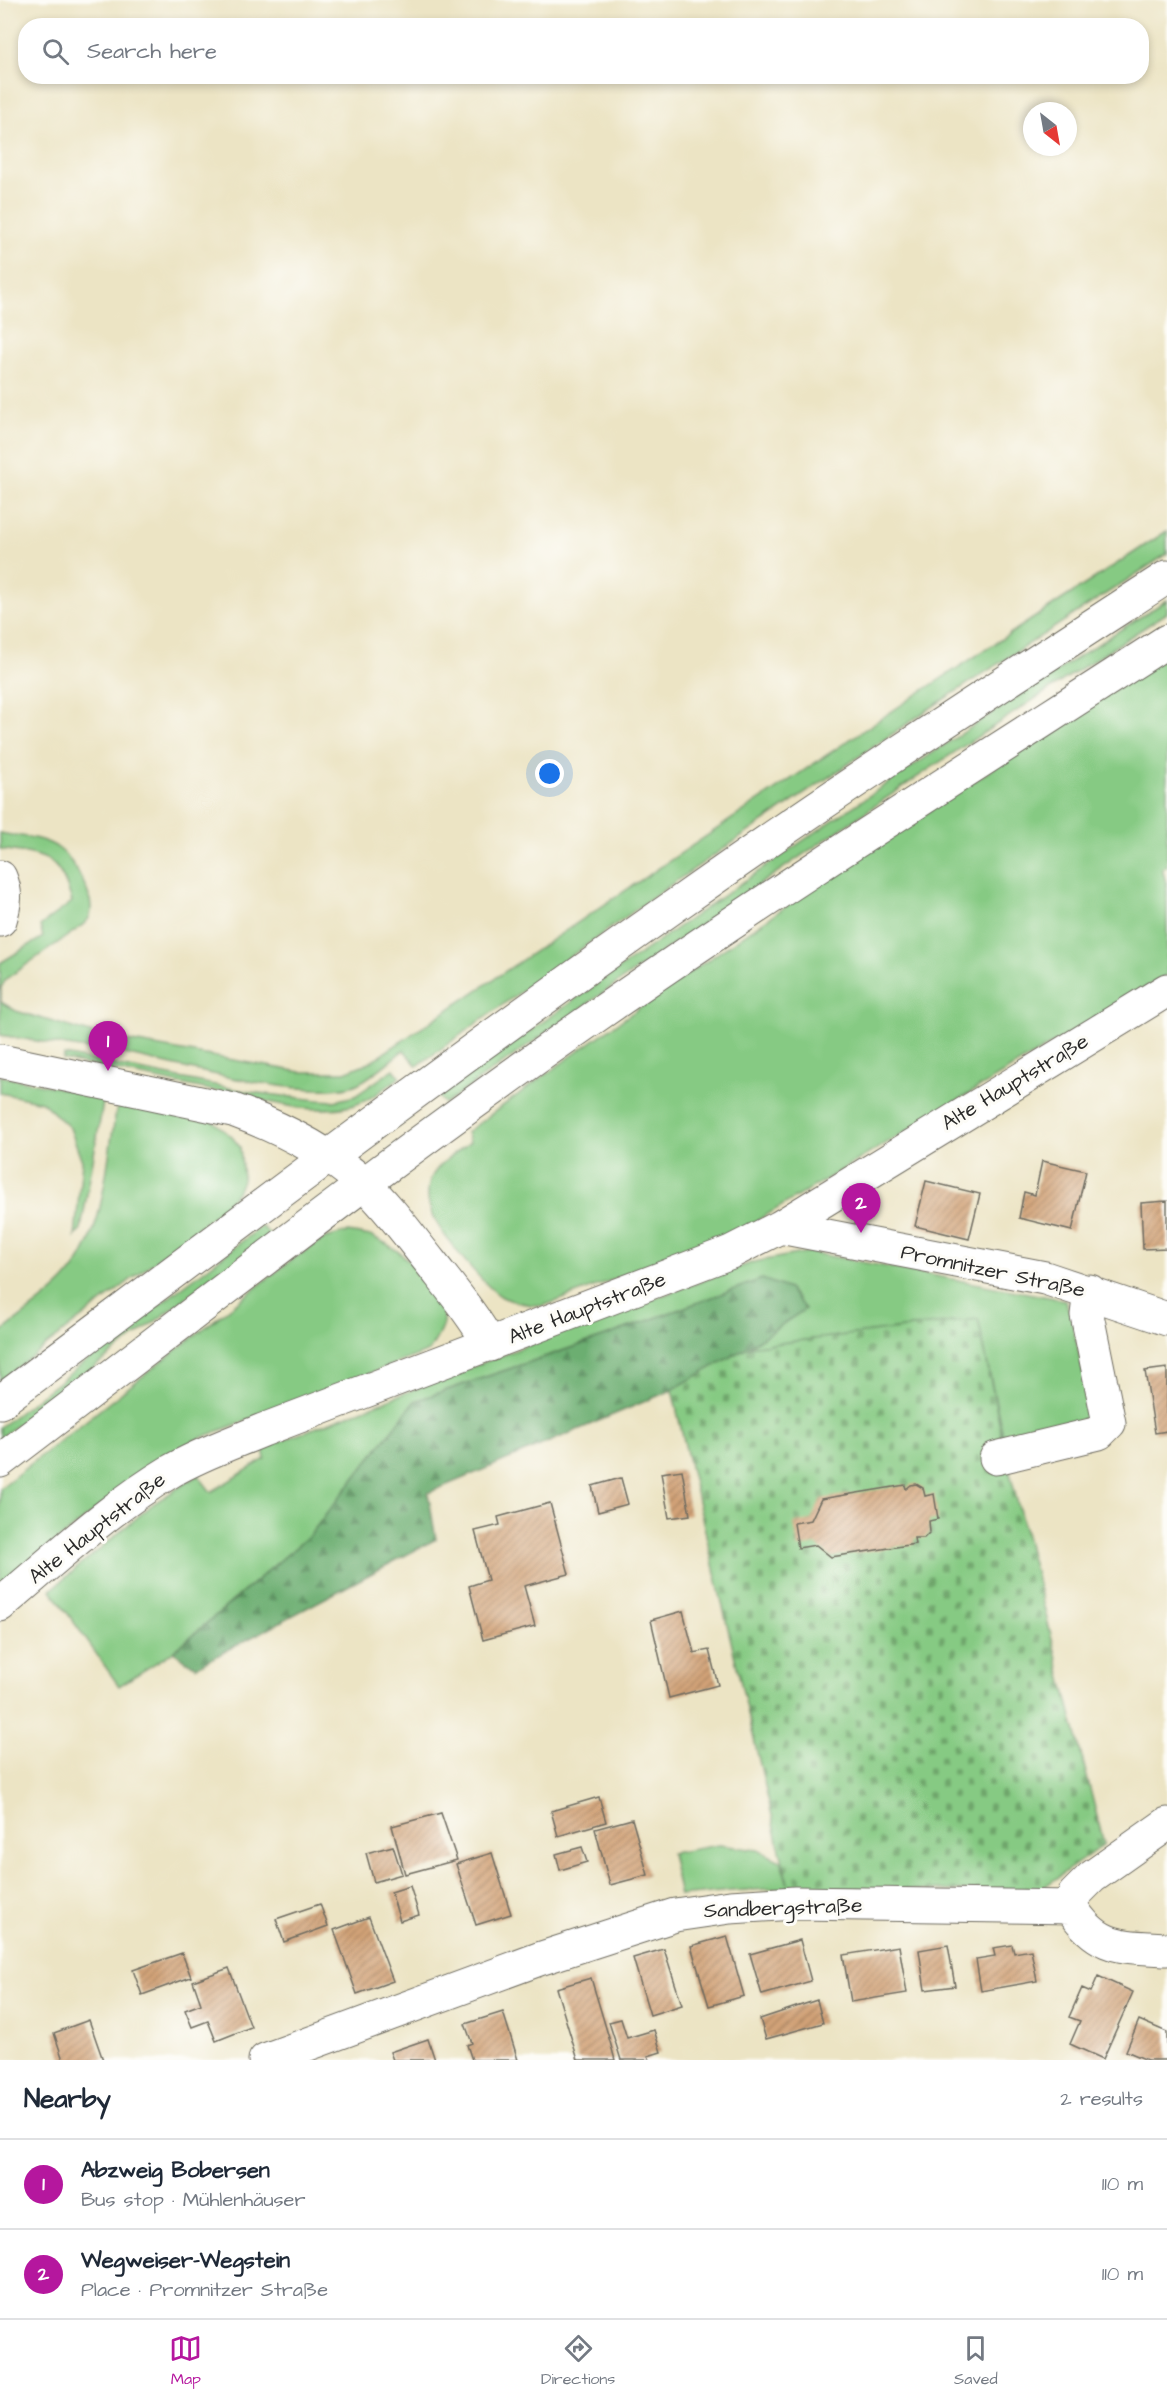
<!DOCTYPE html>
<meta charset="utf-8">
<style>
body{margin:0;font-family:"Architects Daughter",sans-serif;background:#f2f2f3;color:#1f2937}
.compass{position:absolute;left:1023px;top:102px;width:54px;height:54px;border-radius:50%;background:#fff;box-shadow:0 3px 9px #0003;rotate:149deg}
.you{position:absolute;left:550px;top:774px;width:21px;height:21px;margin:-15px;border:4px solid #fff;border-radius:50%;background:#1a73e8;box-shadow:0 0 0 9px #1a73e833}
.badge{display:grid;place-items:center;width:39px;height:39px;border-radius:50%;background:#b5179e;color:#fff;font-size:20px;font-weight:700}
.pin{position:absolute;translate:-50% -50px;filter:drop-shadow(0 2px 3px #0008)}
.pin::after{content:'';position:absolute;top:32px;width:21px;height:18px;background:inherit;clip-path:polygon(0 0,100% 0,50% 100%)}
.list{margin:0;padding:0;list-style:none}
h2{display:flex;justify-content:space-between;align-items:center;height:78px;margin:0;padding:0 24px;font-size:26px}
h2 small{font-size:20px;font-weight:400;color:#747a83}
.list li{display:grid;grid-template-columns:39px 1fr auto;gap:18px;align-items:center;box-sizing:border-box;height:90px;padding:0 24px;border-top:2px solid #e0e1e3}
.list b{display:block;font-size:22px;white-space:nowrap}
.list p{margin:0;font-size:20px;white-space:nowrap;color:#747a83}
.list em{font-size:20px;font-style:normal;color:#747a83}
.icon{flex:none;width:33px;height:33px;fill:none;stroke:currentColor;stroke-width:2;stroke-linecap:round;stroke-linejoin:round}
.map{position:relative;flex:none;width:1167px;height:2060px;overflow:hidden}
.search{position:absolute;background:#fff;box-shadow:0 3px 9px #0003;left:18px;right:18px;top:18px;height:66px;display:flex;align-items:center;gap:15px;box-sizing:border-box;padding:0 21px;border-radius:24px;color:#747a83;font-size:22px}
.sheet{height:258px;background:#fff}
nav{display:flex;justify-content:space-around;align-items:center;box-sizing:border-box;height:84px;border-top:2px solid #e0e1e3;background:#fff;font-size:16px;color:#747a83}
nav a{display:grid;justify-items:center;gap:3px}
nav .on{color:#b5179e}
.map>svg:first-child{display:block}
.green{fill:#86ca83;stroke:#587a57;stroke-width:1.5}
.forest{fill:url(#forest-firs);stroke:#4c6c4e;stroke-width:1.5}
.cemetery{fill:url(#cemetery-stones);stroke:#587a57;stroke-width:1.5}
.building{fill:url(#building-hatch)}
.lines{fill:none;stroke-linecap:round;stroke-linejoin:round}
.minor-casing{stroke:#6f6c61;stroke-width:35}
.major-casing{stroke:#6f6c61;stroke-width:35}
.minor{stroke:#fff;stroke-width:33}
.major{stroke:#fff;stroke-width:33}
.labels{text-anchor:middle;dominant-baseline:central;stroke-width:6;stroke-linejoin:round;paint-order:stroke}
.street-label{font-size:21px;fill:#2b2b2b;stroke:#fdfcf7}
</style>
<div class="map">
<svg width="1167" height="2060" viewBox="0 0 1167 2060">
<defs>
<pattern id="forest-firs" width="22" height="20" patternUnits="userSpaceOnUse" patternTransform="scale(1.5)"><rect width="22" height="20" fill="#6cae71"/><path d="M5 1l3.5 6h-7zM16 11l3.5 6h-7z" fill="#598e5d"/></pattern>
<pattern id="cemetery-stones" width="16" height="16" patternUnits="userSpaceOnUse" patternTransform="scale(1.5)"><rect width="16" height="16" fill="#86ca83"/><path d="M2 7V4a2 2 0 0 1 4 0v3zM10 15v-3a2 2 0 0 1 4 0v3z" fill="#6ea46b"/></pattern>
<pattern id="building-hatch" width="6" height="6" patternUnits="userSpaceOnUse" patternTransform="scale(1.5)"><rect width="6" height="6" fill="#d1a277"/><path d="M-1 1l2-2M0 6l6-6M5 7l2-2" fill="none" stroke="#aa8462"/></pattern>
</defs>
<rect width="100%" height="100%" fill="#fdfcf7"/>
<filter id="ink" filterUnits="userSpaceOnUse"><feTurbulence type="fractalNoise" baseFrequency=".0167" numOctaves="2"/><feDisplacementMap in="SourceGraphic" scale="12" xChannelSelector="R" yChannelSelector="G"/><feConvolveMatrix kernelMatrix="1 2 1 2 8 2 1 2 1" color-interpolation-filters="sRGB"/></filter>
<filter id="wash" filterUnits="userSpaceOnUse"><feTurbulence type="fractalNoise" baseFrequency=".008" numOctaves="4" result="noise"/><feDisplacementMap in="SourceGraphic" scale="24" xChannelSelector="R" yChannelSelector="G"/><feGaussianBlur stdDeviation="1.35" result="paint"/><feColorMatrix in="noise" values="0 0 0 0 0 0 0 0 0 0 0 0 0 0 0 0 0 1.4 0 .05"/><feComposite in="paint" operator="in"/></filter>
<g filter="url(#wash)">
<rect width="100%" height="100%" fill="#ece4c4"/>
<path class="green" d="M1167,531v23l-238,155 -260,177 -252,180 -13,-16c-15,11 -29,25 -45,33 -41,22 -197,-21 -247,-32l-8,1 -104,-17v-72l43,-26 -3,-11 32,-24c-13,-48 -27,-46 -72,-53v-16c19,4 42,3 58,15 15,10 40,53 31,70 -2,4 -7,7 -10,10l-73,51 -5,9v14l15,9 88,26 197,35h44l27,-11 544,-366z
M1167,600v13c-245,157 -484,323 -722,491l-7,-8c240,-170 481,-339 729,-496z
M1167,656v211l-5,1 5,18v89l-434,260 -190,71c-15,-1 -28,-3 -41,-9 -17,-10 -57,-58 -67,-77 -6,-11 -9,-23 -6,-36 4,-18 27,-31 41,-42l-3,-10c227,-168 463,-324 700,-476z
M64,1055l186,37 68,8 16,1 21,-5 39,-27 6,8c-40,31 -50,34 -101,31l-236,-48z
M0,1076l104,21 -23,132 -6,8 7,-76 -12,-33 -28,-26 -42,-9z
M119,1099l94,22 19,16 8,10 3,31 -6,14 -16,18 -221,171v-48c21,-17 46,-33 64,-52 45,-47 40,-123 55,-182z
M262,1226l8,9 -270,203v-11z
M348,1232c9,2 19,2 27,6 28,12 70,51 68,84 -1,10 -9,20 -14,29l-234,89 -41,24 -154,122v-98l290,-227 35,-23z
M808,1252l257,48 5,13 25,113 -90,19 -27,-126 -230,28 57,-38 -43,-30 -159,58 -188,64 -105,134 -137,117 -54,34 -68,-96 102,-86 45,-29 13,17 54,-33 -2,-11 289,-112 202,-74z
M719,1845l39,5 23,11 8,27 -58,3 -51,5 -9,-43z"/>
<path class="forest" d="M762,1279l27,10 16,20 -57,38 -76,43 -244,103 8,46 -240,128 -23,-15 137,-117 105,-134 188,-64z"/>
<path class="cemetery" d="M978,1319l30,146 96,379 -67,48 -248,-4 -117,-498 76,-43z"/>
<g id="blocks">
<path class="building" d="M1042,1161l44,10 -14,60 -53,-13 5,-26 11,3z
M926,1181l54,13 -11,45 -54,-13z
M1167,1201v47l-24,1 -2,-46z
M1167,1368v63l-12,2 -10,-62z
M682,1470l8,45 -21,3 -8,-45z
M621,1478l7,26 -30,8 -6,-26z
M916,1484l7,4 2,8 9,-2 4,25 -9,2 1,11 -6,6h-10l1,6 -84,13 -15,-12 -18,3 -4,-25 17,-3 10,-21 84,-14 1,4 5,-4z
M550,1503l19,71 -45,12 11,40 -52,14 -14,-54 19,-6 -13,-49 25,-6 -2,-8z
M683,1611l11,42 15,-3 9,35 -49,13 -18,-78z
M599,1797l7,25 -48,14 -7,-25z
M441,1813l16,47 -52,14 -13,-48z
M632,1819l16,56 -38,10 -15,-56z
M393,1846l9,28 -28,8 -8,-29z
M582,1847l5,15 -27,8 -4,-16z
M492,1853l19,61 -35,11 -20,-61z
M410,1886l9,29 -19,6 -9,-29z
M320,1904l8,22 -44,16 -8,-23z
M369,1917l24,64 -36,13 -23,-64z
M727,1936l17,60 -35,10 -18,-60z
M800,1940l11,41 -49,14 -12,-41z
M948,1945l7,41 -30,4 -6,-40z
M1012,1945l2,8 17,-3 6,31 -56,10 -5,-32 19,-3 -2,-8z
M899,1946l8,47 -56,9 -8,-47z
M664,1949l18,56 -32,10 -17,-57z
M182,1953l9,24 -49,18 -9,-25z
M229,1968l22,59 -35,14 -8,-20 -16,6 -7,-17 16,-6 -8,-23z
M1098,1976l35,16 -30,67 -33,-15 10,-23 -11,-4 13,-29 9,4z
M591,1978l18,60 6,22h-37l-22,-72z
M817,2000l6,23 -57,16 -6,-20z
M503,2012l15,48h-46l-5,-15 5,-2 -7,-19z
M621,2019l6,19 27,-8 7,22 -13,4 2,4h-29l-12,-38z
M89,2020l14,40h-40l-9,-27z
M1139,2020l28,12v28h-20l-21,-9z
M428,2039l7,21h-42l-3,-8z"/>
</g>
</g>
<g filter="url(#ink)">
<use href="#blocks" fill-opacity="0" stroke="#6f6c61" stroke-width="1.5"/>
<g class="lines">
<defs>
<path id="minor" d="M0,877c7,16 5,27 0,43
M0,1061l233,49c46,17 93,40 130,73 25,23 47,54 68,80 21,27 42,52 59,82
M780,1227l265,51 122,41
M996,1458l103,-25 10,-10 -22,-108 3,-24
M0,1605c55,-46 109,-97 171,-134 29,-17 61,-28 92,-41l468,-178 49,-25 387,-237
M1071,1907l3,-12 18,-18 75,-53
M265,2060l274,-101 136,-44 55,-8 65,-4 276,4c27,43 50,39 96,42"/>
<path id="major" d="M0,1402c226,-169 451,-340 683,-502 158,-112 321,-217 484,-323
M0,1461c194,-147 386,-299 586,-438 190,-133 386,-256 581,-382"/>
</defs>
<use href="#minor" class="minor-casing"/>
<use href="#major" class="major-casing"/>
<use href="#minor" class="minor"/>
<use href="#major" class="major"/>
</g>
</g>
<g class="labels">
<g class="street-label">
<text transform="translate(1015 1082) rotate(-31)">Alte Hauptstraße</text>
<text transform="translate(993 1271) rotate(12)">Promnitzer Straße</text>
<text transform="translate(587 1308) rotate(-21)">Alte Hauptstraße</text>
<text transform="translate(97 1528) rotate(-38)">Alte Hauptstraße</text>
<text transform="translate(783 1908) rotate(-2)">Sandbergstraße</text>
</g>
</g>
</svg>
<svg class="compass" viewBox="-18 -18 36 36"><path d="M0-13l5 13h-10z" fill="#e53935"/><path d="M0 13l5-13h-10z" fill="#747a83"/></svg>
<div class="you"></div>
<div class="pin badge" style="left:108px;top:1071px">1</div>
<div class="pin badge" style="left:861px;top:1233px">2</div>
<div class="search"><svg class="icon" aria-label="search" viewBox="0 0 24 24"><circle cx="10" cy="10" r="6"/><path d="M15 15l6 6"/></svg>Search here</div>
</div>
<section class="sheet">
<h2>Nearby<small>2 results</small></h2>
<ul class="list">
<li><span class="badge">1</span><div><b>Abzweig Bobersen</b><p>Bus stop · Mühlenhäuser</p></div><em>110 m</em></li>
<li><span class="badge">2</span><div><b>Wegweiser-Wegstein</b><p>Place · Promnitzer Straße</p></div><em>110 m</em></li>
</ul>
</section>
<nav>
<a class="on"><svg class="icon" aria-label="map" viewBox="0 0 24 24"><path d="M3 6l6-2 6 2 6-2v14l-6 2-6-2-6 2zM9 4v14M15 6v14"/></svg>Map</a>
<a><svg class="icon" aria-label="directions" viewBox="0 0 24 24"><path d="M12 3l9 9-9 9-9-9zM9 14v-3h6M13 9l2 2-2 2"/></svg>Directions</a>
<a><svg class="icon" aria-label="saved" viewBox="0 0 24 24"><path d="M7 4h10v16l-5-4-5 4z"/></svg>Saved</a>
</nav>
